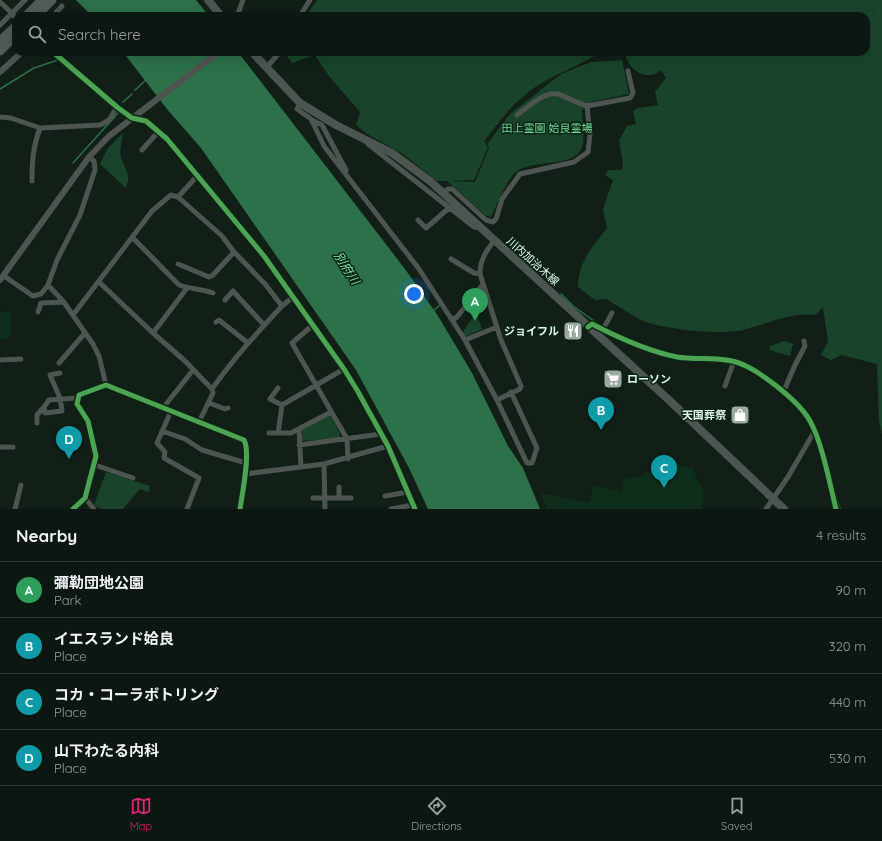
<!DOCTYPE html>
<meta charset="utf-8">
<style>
body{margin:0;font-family:Quicksand,"Noto Sans JP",sans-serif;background:#1b241f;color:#f1f3f6}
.you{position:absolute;left:414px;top:294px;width:14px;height:14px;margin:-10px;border:3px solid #fff;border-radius:50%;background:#1a73e8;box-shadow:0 0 0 6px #1a73e833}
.badge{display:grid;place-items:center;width:26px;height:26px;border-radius:50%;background:#db2777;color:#fff;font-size:13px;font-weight:700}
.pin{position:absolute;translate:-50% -33px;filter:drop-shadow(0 1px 2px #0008)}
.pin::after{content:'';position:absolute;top:21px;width:14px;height:12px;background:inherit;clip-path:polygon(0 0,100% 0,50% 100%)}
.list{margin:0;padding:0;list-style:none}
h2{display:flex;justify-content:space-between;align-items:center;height:52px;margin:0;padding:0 16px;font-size:17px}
h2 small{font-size:13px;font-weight:400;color:#9a9f9f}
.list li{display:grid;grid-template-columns:26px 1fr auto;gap:12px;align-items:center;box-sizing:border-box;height:56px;padding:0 16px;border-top:1px solid #2d3631}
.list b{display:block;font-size:15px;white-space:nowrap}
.list p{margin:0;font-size:13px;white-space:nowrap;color:#9a9f9f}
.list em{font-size:13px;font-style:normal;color:#9a9f9f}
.icon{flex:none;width:22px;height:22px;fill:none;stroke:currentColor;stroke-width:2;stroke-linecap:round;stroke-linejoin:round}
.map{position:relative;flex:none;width:882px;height:509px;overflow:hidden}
.search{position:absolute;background:#0d1711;box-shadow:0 4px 16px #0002;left:12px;right:12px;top:12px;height:44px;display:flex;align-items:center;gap:10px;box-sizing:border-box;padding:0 14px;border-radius:12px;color:#9a9f9f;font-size:15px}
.sheet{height:276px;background:#0d1711}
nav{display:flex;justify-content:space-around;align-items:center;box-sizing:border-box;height:56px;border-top:1px solid #2d3631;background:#0d1711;font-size:11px;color:#9a9f9f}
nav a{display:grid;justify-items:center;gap:2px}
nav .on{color:#db2777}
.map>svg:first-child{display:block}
.built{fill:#0e2d1a}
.green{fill:#19442b}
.water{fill:#2c7149}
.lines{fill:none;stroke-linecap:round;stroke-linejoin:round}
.stream{stroke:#2c7149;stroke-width:1.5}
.minor{stroke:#4e5551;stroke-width:5}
.tertiary{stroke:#4e5551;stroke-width:6}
.primary{stroke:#4c5650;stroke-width:8}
.motorway{stroke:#525b57;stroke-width:9}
.cycleway-casing{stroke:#0b2516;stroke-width:8}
.cycleway{stroke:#4ca352;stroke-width:5}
.labels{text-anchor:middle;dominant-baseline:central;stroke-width:3;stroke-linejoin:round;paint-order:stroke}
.park-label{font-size:11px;fill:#75da9b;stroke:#0b2516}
.street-label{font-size:11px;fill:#e5f4e9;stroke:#0b2516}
.poi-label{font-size:11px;font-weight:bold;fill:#e5f4e9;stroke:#0b2516;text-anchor:end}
.water-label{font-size:12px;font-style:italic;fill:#7fe4a5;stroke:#0b2516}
</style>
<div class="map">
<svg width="882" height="509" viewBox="0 0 882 509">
<rect width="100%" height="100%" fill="#111f17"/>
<path class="built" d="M0,310l1,2 9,-1v27l-10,2z
M664,462l28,6 12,24 -3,17h-154l-6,-16 48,10 5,-18 28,7 1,-12 18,-4z"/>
<path class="green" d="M317,0h565v434l-3,-13 -2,-57 -35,-9 -11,5 -10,-5 7,-13 -5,-35 -8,8c-24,-3 -48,9 -72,15 -24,5 -70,0 -94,-7 -11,-3 -32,-18 -43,-24l-11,1 -17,-13c0,-25 15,-41 29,-59l-4,-19 10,-29 -8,-5 3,-5h14l1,-7 -4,-22 8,-15 9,-2 -3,-13 5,-3 20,-3 -3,-13 11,-14 -5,-8c-15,13 -34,-1 -36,-18h241v-36h-560z
M287,52h313c-23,16 -53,24 -75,43 -15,11 -29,32 -41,46l4,6 -14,33 -26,1 27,1 14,-34 -1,-5 22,-29 51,-40 30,-12 31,-2 7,34 -38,8 -9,8c0,9 3,30 0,37 -7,22 -49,11 -66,25 -10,9 -19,32 -25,45l-6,-2 -38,-34h-10l-34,-27 -36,-20 -11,-9 4,-13 -32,-37 -13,-20 -23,8 -6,-8z
M123,133c-1,7 -4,19 -2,25 5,13 10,16 5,30l-26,-24 8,-16z
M476,312l6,17 -17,8 -2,-5z
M784,341l9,3 -3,12 -21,-6 1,-4z
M330,415l10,19 -1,4 -37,3v-11z
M106,472l44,14 -1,6 -9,-3 -17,20h-22l-7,-4z"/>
<path class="water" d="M76,0h120l13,16h-117z
M123,52h115l167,217 33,47 34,57 36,73 15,22 17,41h-112l-19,-41 -53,-98 -155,-222 -34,-39z"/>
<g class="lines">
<path class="stream" d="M63,56l4,-4
M0,89l34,-21 24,-8
M135,90l12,-11
M123,102l9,-8
M73,163l45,-50
M561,294l12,12 28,20
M433,311l8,-7
M717,357c15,-1 31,5 43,14
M810,418l5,7
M832,482l8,27"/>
<path class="minor" d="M0,2l13,12 3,6
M53,16l9,-10
M237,16l6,-16
M300,16l10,-16
M0,25l25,-25
M266,68l14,-16
M300,103l-3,6 14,10 13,27 95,123 33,51
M587,106l43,-8 3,-5 -5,-22
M0,117l11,1 29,10 60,-3 9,-5 8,-13
M312,120l10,5 24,45
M368,144l106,83 7,1
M142,150l17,-19
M32,181c0,-19 1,-35 8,-53
M443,193l5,-4h4l34,31 7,2 3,-3 6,-20 18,-25 54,-12 14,-10 2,-17 -3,-29c-10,-3 -17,-7 -26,-11 -15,-6 -33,12 -44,20
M178,197l20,-22
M418,220l8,8 23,-20
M133,238l46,47c11,4 23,4 34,8
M494,241c-8,10 -14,19 -14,33l21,66 20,46 -1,3 -23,11 30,63h5l5,-15 -26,-56
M451,259l23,14 6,1
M178,264l31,13 4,-2 21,-23
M4,276l29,20 8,-2 7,-9 9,-25 23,-45 15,-45 -1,-9 -5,-4
M99,282l54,51 32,28 27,28
M48,285l15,16 30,43 6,12 7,29
M225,300l8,-9 31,34
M282,306l11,-9
M38,312l3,-9 23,-1
M73,315l79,-104 19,-16 7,2 44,39 12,16 31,32 17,22c-25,27 -49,53 -70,83l1,4 -14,29
M216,322l3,-2 29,23
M313,325l-21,18 55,96 1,20
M497,327l-32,13 32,60
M588,327l4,-3c27,14 55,27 85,33 18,3 37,0 55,4 22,4 67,40 78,60 12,21 20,64 26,88
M603,329l9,-16
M153,333l34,-45
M465,340l-13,-20 5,-3 26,-33
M0,360l21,-1
M59,363l26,-30
M60,373l-10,2 10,23 2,13 -17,2 -1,-6 5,-7 28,-2
M725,386l9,-25
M278,388l-8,11 12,6
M783,393l12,-28 10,-19 -1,-5
M209,403l16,6 3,-1
M163,408l30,-38
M171,411l-14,32 8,9 -1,6 35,20 -12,31
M331,412l-40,21h-13l4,-28 62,-36
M37,423v-8l7,-8
M299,429l2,38
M162,431l23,8 17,11 44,13
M269,433h9
M299,445l82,-11
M0,447h13
M324,464l1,45
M95,465l38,13
M245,474l79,-10 64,-18
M339,487v11
M385,496l23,-4
M85,498l9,11
M313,498h38
M15,509l6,-24
M73,509l12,-11 11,-42 -8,-35 -11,-17 2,-9 27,-10 138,55c7,12 -2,55 -4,69
M391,509l22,-4
M766,509l22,-32 26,-45"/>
<path class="tertiary" d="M53,52l64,55 15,11 14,3 21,18 97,117 80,113 13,21 31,56 27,63
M0,72l22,-20
M0,280l89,-123 20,-21 110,-84"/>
<path class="primary" d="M208,0l13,16
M252,52l48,51 36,22 56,28 38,28 240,220 114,108"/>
<path class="motorway" d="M26,16l16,-16
M36,16l16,-16
M0,41l16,-15
M0,51l16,-16"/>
<defs>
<path id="cycleway" d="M53,52l64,55 15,11 14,3 21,18 97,117 80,113 13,21 31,56 27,63
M588,327l4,-3c27,14 55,27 85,33 18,3 37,0 55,4 22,4 67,40 78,60 12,21 20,64 26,88
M73,509l12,-11 11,-42 -8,-35 -11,-17 2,-9 27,-10 138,55c7,12 -2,55 -4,69"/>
</defs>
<use href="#cycleway" class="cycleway-casing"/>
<use href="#cycleway" class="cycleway"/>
</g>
<defs>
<symbol id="restaurant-square" viewBox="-11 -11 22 22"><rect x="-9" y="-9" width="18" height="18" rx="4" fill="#9ba9a0" stroke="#0b2516"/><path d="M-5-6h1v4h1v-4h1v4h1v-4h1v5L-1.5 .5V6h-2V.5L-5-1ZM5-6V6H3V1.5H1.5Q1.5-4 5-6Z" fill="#fff"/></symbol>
<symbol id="supermarket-square" viewBox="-11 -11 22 22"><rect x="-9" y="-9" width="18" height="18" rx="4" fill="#9ba9a0" stroke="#0b2516"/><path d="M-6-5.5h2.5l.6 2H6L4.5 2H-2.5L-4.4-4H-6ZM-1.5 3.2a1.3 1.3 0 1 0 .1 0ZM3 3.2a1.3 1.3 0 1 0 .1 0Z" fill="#fff"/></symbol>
<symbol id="shop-square" viewBox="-11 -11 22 22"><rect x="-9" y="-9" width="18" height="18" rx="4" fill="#9ba9a0" stroke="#0b2516"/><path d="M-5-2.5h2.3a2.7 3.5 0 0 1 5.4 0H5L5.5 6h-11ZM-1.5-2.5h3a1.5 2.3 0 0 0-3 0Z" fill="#fff"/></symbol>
</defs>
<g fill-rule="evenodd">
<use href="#restaurant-square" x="562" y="320" width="22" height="22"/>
<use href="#supermarket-square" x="602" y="368" width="22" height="22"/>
<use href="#shop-square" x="729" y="404" width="22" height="22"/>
</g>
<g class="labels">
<g class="park-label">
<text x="547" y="128">田上霊園 姶良霊場</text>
</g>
<g class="street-label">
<text transform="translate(533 261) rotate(42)">川内加治木線</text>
</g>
<g class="poi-label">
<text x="559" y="331">ジョイフル</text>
<text x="627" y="379" text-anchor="start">ローソン</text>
<text x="726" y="415">天国葬祭</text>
</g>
<g class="water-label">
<text transform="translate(347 268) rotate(57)">別府川</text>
</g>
</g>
</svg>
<div class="you"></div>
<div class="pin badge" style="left:475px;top:321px;background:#2e9e5b">A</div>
<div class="pin badge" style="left:601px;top:430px;background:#0f9aa8">B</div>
<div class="pin badge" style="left:664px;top:488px;background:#0f9aa8">C</div>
<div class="pin badge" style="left:69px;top:459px;background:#0f9aa8">D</div>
<div class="search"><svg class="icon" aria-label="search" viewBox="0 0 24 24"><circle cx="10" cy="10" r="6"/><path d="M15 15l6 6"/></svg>Search here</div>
</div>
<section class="sheet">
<h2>Nearby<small>4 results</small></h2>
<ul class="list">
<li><span class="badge" style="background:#2e9e5b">A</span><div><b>彌勒団地公園</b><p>Park</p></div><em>90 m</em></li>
<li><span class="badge" style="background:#0f9aa8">B</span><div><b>イエスランド姶良</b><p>Place</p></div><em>320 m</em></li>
<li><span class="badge" style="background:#0f9aa8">C</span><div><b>コカ・コーラボトリング</b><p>Place</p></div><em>440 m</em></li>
<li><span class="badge" style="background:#0f9aa8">D</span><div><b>山下わたる内科</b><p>Place</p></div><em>530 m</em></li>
</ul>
</section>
<nav>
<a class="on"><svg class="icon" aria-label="map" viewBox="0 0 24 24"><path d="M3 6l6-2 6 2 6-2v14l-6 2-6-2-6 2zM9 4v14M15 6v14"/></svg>Map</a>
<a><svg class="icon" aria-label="directions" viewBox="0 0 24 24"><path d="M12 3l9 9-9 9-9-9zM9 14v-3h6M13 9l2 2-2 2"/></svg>Directions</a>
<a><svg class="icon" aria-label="saved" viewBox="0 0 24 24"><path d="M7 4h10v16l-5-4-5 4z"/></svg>Saved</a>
</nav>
